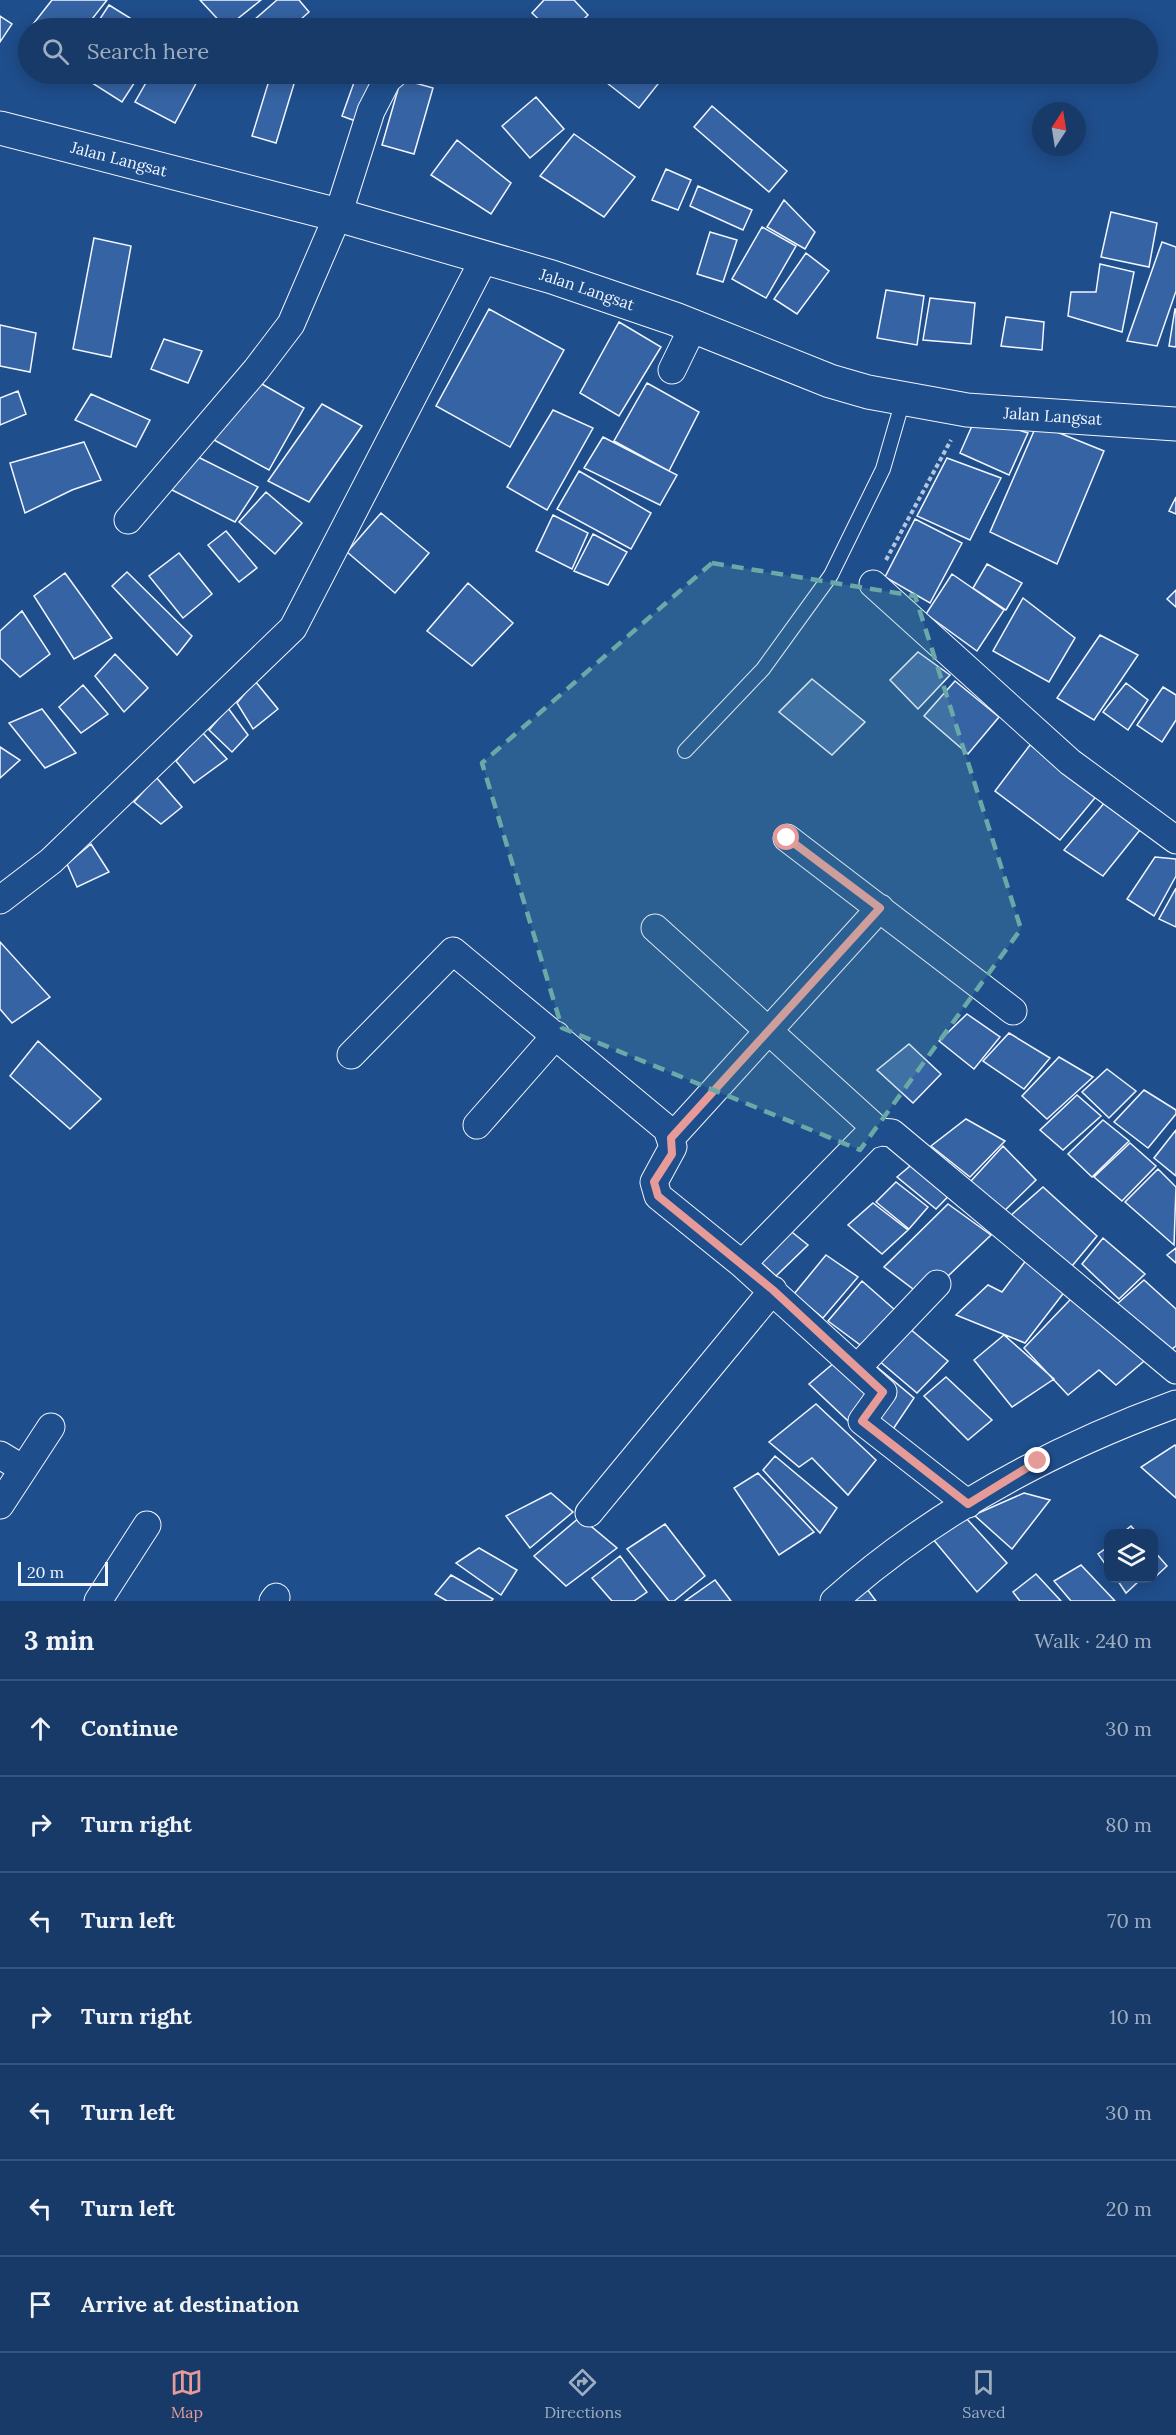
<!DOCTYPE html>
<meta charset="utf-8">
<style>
body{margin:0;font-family:Lora,serif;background:#20416f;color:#f1f3f6}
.controls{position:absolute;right:18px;bottom:18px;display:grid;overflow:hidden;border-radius:12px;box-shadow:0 3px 15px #0003}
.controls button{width:54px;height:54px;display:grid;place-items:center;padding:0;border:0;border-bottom:2px solid #36547d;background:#173a69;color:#f1f3f6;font:30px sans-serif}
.compass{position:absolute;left:1032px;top:102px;width:54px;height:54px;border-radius:50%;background:#173a69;box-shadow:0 3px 15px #0003;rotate:12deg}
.scale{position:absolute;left:18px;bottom:15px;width:90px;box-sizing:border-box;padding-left:6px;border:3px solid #f2f6ff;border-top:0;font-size:16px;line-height:21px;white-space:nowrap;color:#f2f6ff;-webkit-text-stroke:4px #1f4e8c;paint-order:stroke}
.stop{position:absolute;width:18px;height:18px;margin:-14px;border:4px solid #e69b98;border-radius:50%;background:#fff}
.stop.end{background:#e69b98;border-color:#fff;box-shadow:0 2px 6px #0008}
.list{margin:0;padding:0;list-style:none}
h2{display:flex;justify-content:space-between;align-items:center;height:78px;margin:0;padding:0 24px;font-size:26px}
h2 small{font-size:20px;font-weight:400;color:#9eadc0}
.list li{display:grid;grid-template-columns:39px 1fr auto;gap:18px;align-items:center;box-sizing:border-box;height:96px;padding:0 24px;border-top:2px solid #36547d}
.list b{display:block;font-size:22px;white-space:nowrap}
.list em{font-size:20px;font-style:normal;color:#9eadc0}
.icon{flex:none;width:33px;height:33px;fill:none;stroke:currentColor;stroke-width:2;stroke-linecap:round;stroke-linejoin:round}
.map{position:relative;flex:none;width:1176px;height:1601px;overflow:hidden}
.search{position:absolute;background:#173a69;box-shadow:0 3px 15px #0003;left:18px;right:18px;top:18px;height:66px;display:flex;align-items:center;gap:15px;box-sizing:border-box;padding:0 21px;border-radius:33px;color:#9eadc0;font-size:22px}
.sheet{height:750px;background:#173a69}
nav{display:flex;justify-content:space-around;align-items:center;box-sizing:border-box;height:84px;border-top:2px solid #36547d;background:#173a69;font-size:16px;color:#9eadc0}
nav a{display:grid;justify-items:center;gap:3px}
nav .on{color:#e69b98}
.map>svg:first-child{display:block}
.building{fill:#3563a3;stroke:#f2f6ff;stroke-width:1.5}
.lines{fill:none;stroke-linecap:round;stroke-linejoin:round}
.service-casing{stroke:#f2f6ff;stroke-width:16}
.minor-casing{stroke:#f2f6ff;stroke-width:29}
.tertiary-casing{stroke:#f2f6ff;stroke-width:35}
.path{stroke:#b3c4dc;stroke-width:4;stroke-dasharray:4.5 3;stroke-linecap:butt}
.service{stroke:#1f4e8c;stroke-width:14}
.minor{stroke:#1f4e8c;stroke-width:27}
.tertiary{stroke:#1f4e8c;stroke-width:33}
.route{stroke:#e69b98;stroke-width:8}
.marked{fill:#6aa9a8;fill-opacity:0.2;stroke:#6aa9a8;stroke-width:4.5;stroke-dasharray:12 8;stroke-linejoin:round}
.labels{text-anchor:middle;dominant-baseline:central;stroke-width:4.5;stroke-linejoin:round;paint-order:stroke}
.street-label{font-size:16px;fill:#f2f6ff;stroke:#1f4e8c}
</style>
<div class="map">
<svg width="1176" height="1601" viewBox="0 0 1176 1601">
<rect width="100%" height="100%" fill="#1f4e8c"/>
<path class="building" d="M52,0h55l-22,28h-55z
M200,0h61l-35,28z
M277,0h22l10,12 -18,16h-41l-3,-2z
M544,0h30l14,15 -13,13h-27l-16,-15z
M109,5l37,23h-52z
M0,16l12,8 -12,18z
M316,20l6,8h-20z
M595,20l8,8h-16z
M78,74h62l-18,28z
M151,74h50l-26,49 -40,-21z
M271,74h26l-21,69 -24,-7z
M357,74h27l-18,51 -24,-9z
M615,74h30l13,10 -19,24 -32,-25z
M401,79l32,9 -19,66 -32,-9z
M536,97l28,32 -34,29 -28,-32z
M712,106l75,65 -18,21 -75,-65z
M574,134l61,43 -31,40 -64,-41z
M457,140l54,43 -20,31 -60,-39z
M666,169l25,11 -13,30 -26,-10z
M698,186l54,24 -9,20 -53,-24z
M784,200l31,32 -10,17 -38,-22z
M1111,212l46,11 -8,44 -48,-10z
M762,227l34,19 -30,52 -34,-19z
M710,232l27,8 -14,42 -26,-8z
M94,238l37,8 -20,111 -38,-8z
M1162,242l14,5v44l-19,55 -30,-5z
M806,253l23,18 -32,43 -23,-15z
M1100,264l34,8 -12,60 -54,-16 3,-24h25z
M886,290l38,6 -7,49 -40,-7z
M930,298l45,5 -4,41 -48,-4z
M489,309l75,41 -54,97 -74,-41z
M1175,309h1v38l-7,-1z
M1006,317l38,5 -2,28 -41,-4z
M619,322l42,25 -42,69 -39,-23z
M0,325l36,8 -6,39 -30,-6z
M164,339l38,12 -14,32 -37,-14z
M255,380l49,28 -35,62 -55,-30z
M647,383l52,29 -30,59 -55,-30z
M18,391l8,23 -26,11v-27z
M91,394l59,26 -14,27 -61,-27z
M322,404l40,22 -53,76 -41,-21z
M553,410l40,18 -46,82 -40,-23z
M976,417l52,16 -19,42 -49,-22z
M1037,424l67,27 -47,113 -67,-32z
M603,437l74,38 -17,30 -76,-37z
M84,442l17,38 -29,10 -47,23 -15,-50z
M194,455l64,32 -23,35 -65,-33z
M947,458l54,20 -31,62 -53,-24z
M579,471l72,42 -20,36 -74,-40z
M266,492l36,31 -27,31 -36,-32z
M1176,497v17l-7,-3z
M381,513l48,40 -34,40 -48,-41z
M553,515l35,18 -16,36 -36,-18z
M915,519l47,24 -32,60 -45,-26z
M226,531l31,37 -18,14 -31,-37z
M593,534l34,18 -19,33 -34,-14z
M179,553l33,41 -29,24 -34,-42z
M987,564l35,19 -16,27 -33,-22z
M127,572l65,64 -15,19 -65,-69z
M65,573l47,65 -38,21 -40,-63z
M952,574l52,36 -27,41 -51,-37z
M468,583l45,40 -41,43 -45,-35z
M1176,590v17l-9,-8z
M1023,598l52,40 -26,44 -56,-31z
M22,611l28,43 -30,23 -20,-19v-27z
M1100,635l38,20 -44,65 -37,-22z
M918,652l32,23 -32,34 -28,-29z
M115,654l33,34 -24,24 -29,-36z
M812,679l53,43 -33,33 -53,-43z
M255,681l23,28 -25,20 -16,-26z
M955,681l44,36 -31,37 -44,-38z
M1126,683l22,17 -20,30 -25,-18z
M83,685l25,29 -27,19 -22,-26z
M1163,687l13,8v25l-14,22 -25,-17z
M228,708l20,27 -16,17 -23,-22z
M42,709l34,44 -31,15 -36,-45z
M202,732l25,27 -33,24 -18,-22z
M1030,745l69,48 -39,47 -65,-49z
M0,747l20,13 -20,18z
M156,777l26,30 -21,17 -27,-22z
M1106,801l38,24 -41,51 -39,-26z
M91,844l18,28 -32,15 -10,-23z
M1155,857l21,2v17l-22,40 -27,-17z
M1176,888v39l-17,-8z
M0,942l50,55 -38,26 -12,-14z
M967,1014l33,23 -26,32 -35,-28z
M1009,1033l41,25 -26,31 -41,-28z
M38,1041l63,58 -31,30 -60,-53z
M909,1044l32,30 -28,29 -36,-33z
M1059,1057l34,20 -46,42 -25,-23z
M1107,1069l29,22 -27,27 -27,-26z
M1144,1090l32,20v4l-28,34 -34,-26z
M1077,1095l24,21 -38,34 -23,-20z
M966,1119l39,22 -35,36 -39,-31z
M1103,1120l26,21 -37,36 -24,-23z
M1176,1130v46l-22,-18z
M1130,1143l26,23 -34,35 -28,-24z
M1003,1146l33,34 -42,41 -34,-28z
M928,1151l37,28 -29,30 -39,-32z
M1158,1169l18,18 -2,58 -49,-43z
M896,1182l32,25 -19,22 -33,-27z
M1043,1187l54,49 -35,42 -53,-61z
M873,1203l35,27 -26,24 -34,-29z
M948,1204l43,31 -66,63 -41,-31z
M778,1221l30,24 -32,31 -26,-23z
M1103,1238l42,36 -26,25 -37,-35z
M1176,1248v15l-9,-8z
M826,1255l32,22 -35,41 -29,-24z
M1027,1259l42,27 -44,57 -69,-28 32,-30 14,7z
M1089,1280l68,70 -41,35 -17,-15 -31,25 -44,-47z
M1144,1280l32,29v37l-11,8 -49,-49z
M862,1281l33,29 -32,37 -35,-26z
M896,1317l52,44 -31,32 -52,-44z
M1004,1335l50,44 -42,28 -38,-47z
M853,1347l61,51 -35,52 -70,-66z
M946,1377l46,43 -24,20 -44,-44z
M816,1404l60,56 -28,35 -36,-37 -13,9 -30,-25z
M1175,1445l1,1v52l-35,-31z
M775,1456l62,52 -17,25 -57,-63z
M758,1473l56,59 -35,23 -45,-67z
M551,1493l22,19 -43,36 -24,-32z
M1024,1493l26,7 -38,49 -38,-34z
M580,1517l37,31 -51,38 -32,-30z
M966,1518l41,45 -30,29 -45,-54z
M665,1524l40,52 -31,25h-5l-42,-52z
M1131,1526l7,8h-17z
M1108,1547v21l-10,-14z
M479,1548l38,22 -16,25 -45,-32z
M1154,1551l13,15 -13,12z
M620,1556l27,36 -13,9h-22l-20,-23z
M1081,1565l34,36h-44l-17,-20z
M1036,1574l25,27h-41l-7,-9z
M451,1575l42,24 -2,2h-44l-12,-7z
M1116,1578h23l1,2 -14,13z
M715,1580l16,21h-46z
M867,1589l9,12h-24z"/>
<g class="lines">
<defs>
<path id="service" d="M685,751l78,-82 68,-94 52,-106 20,-69"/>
<path id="minor" d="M672,370l21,-43
M128,520l128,-150 35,-46 47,-109 33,-104 16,-31 7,-6
M873,584l197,178 106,78
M787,838l226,173
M0,900l51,-39 242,-233 192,-371
M655,928l225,204
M351,1055l102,-104 214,178 6,18 -19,35 4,14 84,68 125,-128 13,-4 12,1 284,237
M477,1125l79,-90
M671,1138l209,-230
M742,1264l141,128 -21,29 106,83
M857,1368l80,-84
M0,1455l23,14
M0,1505l51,-78
M589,1513l184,-223
M98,1601l49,-76
M273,1601l3,-4
M834,1601c99,-88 218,-152 342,-197"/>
<g id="tertiary">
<path id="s1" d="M0,128l338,87 214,62 123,42 155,62 38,11 99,18 209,14"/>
</g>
</defs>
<use href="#service" class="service-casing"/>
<use href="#minor" class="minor-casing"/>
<use href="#tertiary" class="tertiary-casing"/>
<path class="path" d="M886,560l65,-120"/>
<use href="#service" class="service"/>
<use href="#minor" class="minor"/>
<use href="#tertiary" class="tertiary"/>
</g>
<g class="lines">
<path class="route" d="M787,838l93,70 -209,230 1,16 -18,28 4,14 115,94 110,102 -21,29 106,83 70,-43"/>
</g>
<path class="marked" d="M712,563l203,33 106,333 -161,221 -298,-122 -80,-265z"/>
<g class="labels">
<g class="street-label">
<text stroke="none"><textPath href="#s1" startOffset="123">Jalan Langsat</textPath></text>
<text stroke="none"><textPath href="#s1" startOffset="609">Jalan Langsat</textPath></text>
<text stroke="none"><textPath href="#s1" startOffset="1095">Jalan Langsat</textPath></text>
</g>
</g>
</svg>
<div class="controls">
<button><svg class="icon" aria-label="layers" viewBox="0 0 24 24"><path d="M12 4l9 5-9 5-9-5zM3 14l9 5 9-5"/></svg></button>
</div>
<svg class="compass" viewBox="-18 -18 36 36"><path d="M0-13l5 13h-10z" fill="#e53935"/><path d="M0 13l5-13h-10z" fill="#9eadc0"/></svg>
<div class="scale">20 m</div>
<div class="stop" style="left:787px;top:838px"></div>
<div class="stop end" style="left:1038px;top:1461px"></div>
<div class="search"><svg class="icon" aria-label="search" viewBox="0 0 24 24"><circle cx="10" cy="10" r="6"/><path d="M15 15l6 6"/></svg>Search here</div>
</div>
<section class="sheet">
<h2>3 min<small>Walk · 240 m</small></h2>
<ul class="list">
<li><svg class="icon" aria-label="ahead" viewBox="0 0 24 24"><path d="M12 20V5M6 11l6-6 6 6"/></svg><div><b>Continue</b></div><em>30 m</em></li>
<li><svg class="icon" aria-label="right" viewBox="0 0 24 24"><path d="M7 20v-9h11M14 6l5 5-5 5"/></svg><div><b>Turn right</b></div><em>80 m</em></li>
<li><svg class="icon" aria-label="left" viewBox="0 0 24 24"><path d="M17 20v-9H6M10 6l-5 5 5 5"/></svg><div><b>Turn left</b></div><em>70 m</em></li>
<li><svg class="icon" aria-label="right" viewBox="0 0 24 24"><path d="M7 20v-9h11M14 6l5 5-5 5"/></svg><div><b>Turn right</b></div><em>10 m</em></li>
<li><svg class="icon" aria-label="left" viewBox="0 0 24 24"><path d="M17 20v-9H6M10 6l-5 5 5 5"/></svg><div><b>Turn left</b></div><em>30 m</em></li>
<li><svg class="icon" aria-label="left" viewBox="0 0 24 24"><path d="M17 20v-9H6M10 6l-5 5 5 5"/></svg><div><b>Turn left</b></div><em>20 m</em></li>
<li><svg class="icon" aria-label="arrive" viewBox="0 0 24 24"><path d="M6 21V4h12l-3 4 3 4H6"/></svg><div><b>Arrive at destination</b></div></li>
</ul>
</section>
<nav>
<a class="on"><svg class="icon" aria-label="map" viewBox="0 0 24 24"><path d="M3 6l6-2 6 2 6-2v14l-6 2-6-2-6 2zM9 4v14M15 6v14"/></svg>Map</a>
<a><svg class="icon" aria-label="directions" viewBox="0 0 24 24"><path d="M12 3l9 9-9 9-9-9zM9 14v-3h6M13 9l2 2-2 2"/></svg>Directions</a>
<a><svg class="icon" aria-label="saved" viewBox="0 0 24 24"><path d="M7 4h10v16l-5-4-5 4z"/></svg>Saved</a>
</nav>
